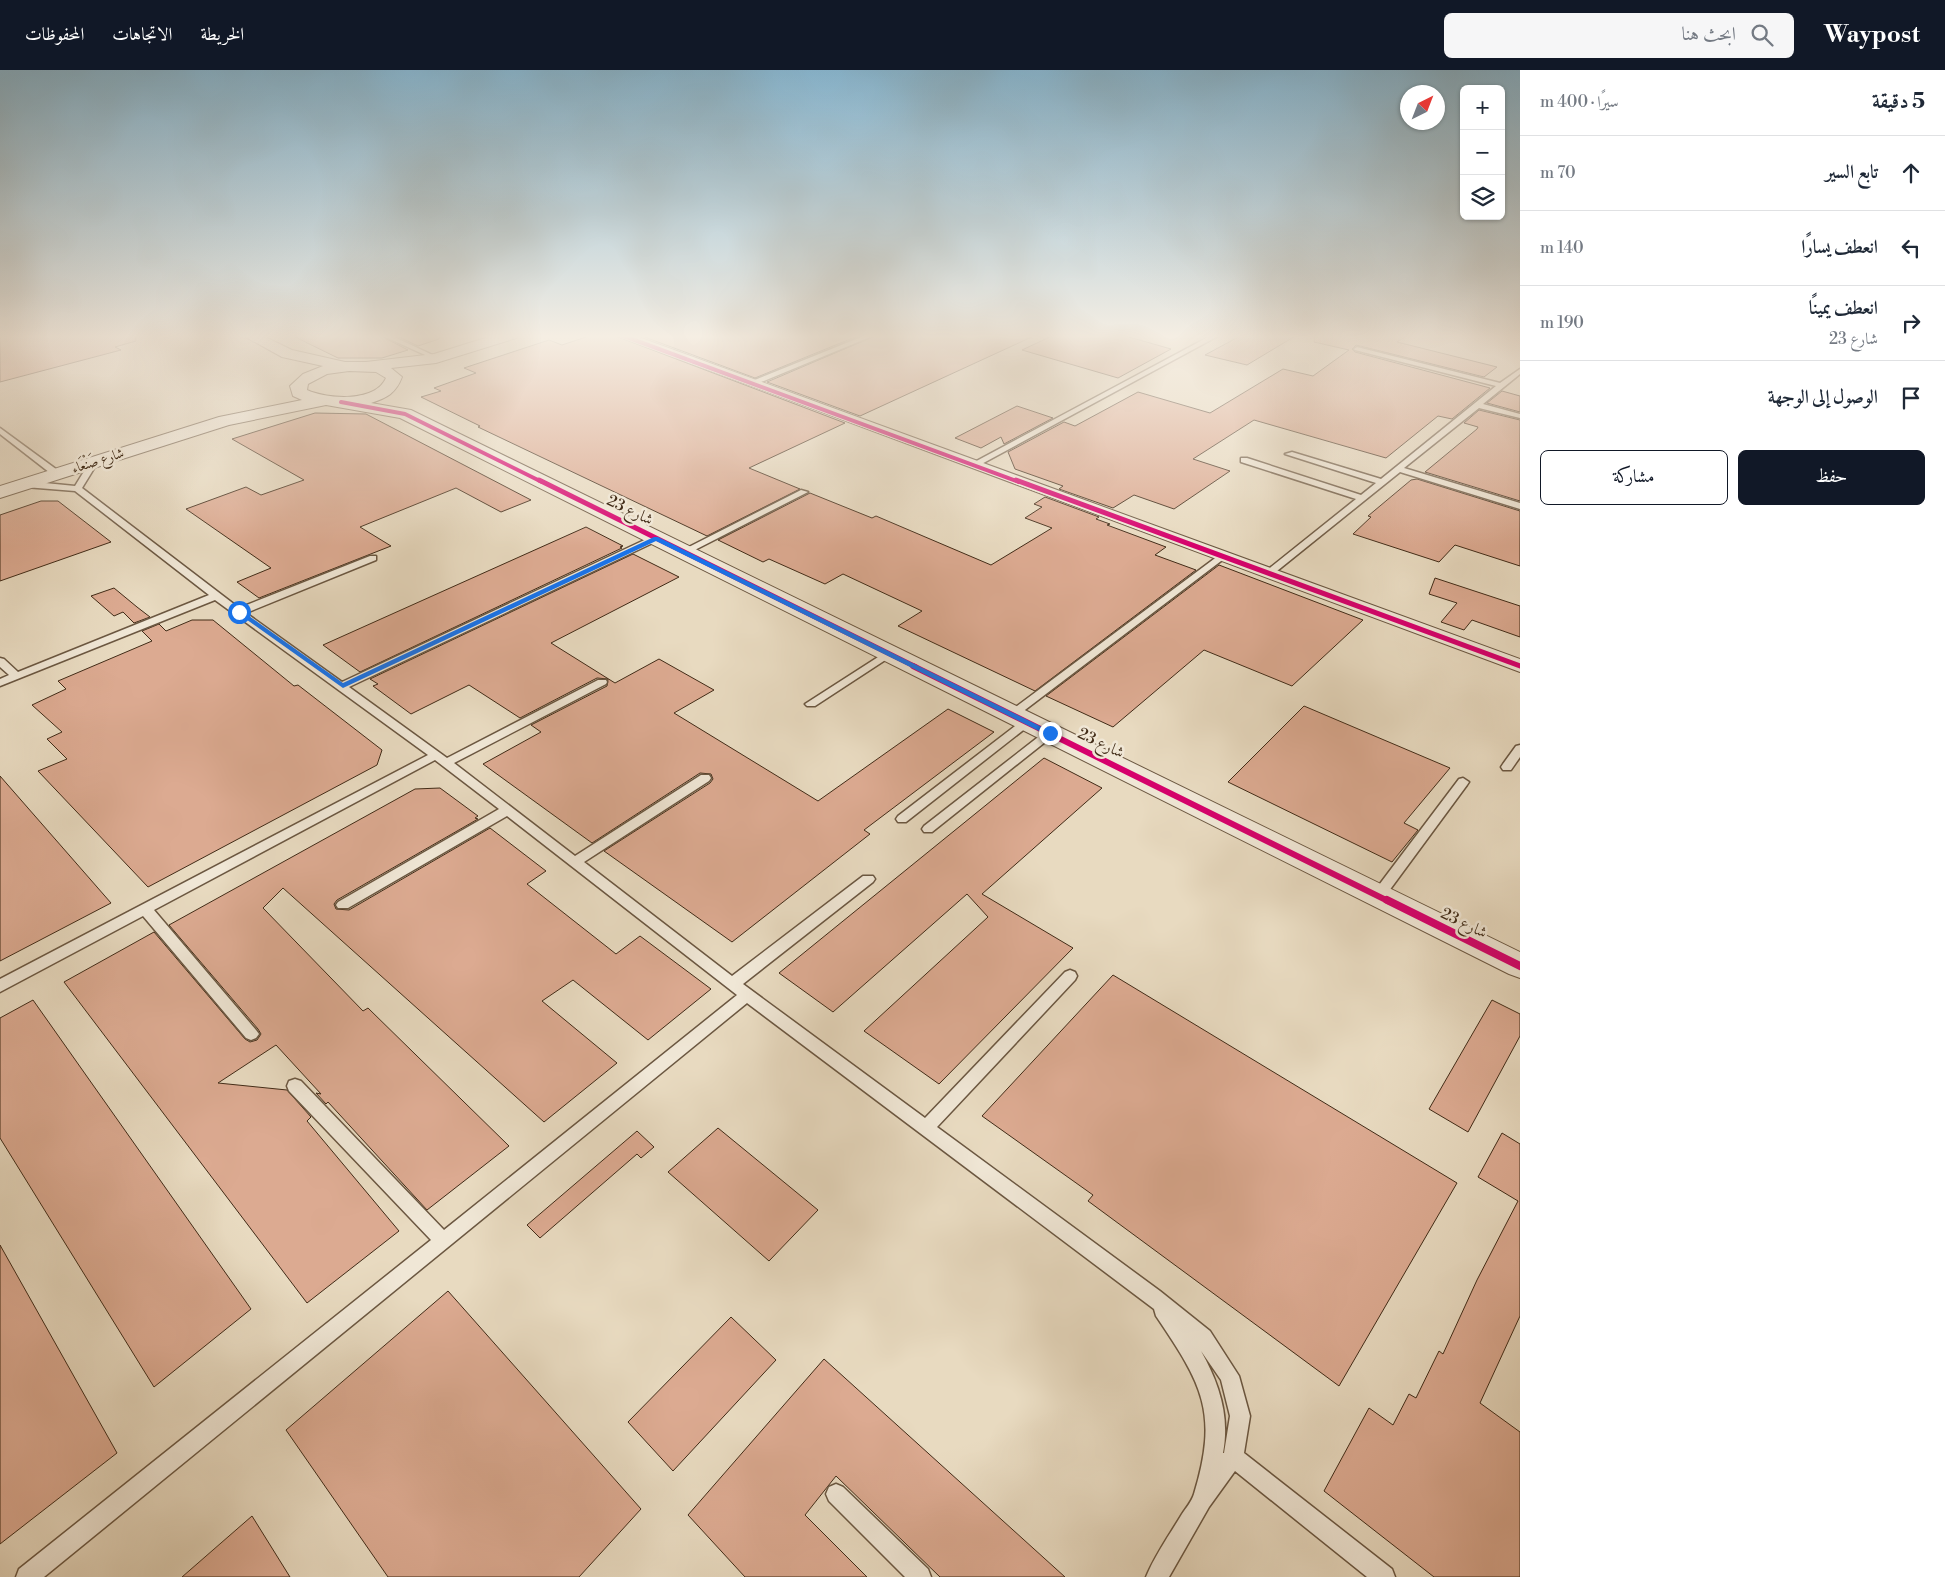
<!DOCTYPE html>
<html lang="ar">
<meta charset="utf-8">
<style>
body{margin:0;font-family:"Libre Bodoni",Amiri,serif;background:#f6f6f7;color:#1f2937;direction:rtl}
.controls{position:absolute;right:15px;top:15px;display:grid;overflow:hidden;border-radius:8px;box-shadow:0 1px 4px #0004}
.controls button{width:45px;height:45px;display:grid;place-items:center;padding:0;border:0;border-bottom:1px solid #e0e1e3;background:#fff;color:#1f2937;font:25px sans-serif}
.compass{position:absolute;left:1400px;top:15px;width:45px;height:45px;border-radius:50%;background:#fff;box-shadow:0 1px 4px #0004;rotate:42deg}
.stop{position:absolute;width:15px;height:15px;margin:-11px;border:4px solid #1a73e8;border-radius:50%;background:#fff}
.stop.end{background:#1a73e8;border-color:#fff;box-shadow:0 1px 5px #0008}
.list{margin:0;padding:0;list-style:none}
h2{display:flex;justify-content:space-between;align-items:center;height:65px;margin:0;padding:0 20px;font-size:21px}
h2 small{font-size:16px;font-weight:400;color:#747a83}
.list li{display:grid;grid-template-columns:32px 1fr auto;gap:15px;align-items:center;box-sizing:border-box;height:75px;padding:0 20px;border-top:1px solid #e0e1e3}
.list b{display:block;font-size:19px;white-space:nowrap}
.list p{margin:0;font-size:16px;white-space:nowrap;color:#747a83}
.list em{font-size:16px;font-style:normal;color:#747a83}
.actions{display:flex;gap:10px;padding:15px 20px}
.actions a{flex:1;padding:11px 0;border:1px solid #111827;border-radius:8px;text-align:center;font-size:18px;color:#111827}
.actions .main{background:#111827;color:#fff}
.icon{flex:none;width:28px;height:28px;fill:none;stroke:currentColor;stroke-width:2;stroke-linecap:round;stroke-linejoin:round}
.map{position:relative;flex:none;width:1520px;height:1507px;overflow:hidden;direction:ltr}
header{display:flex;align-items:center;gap:30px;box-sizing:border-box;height:70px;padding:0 25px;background:#111827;color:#fff}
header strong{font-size:24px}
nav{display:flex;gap:28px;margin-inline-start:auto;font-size:18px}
.search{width:350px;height:45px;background:#f6f6f7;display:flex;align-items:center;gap:12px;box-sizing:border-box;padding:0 18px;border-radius:8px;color:#747a83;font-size:19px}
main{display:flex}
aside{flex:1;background:#fff}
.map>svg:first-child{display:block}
.building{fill:#dcaa91;stroke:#412b17}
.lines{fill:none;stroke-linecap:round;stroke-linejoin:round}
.service-casing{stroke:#6b5741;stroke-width:3}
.minor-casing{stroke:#6b5741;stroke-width:2}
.tertiary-casing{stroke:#6b5741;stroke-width:2}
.service{fill:#f0e7d6;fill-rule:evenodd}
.minor{fill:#f0e7d6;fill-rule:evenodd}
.tertiary{fill:#f0e7d6;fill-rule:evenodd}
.cycleway-far3-casing{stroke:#f0e7d6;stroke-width:5.5}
.cycleway-far2-casing{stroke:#f0e7d6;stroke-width:8}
.cycleway-far1-casing{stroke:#f0e7d6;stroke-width:9}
.cycleway-casing{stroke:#f0e7d6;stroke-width:11}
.cycleway-far3{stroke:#d6006c;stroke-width:4}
.cycleway-far2{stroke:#d6006c;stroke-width:5}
.cycleway-far1{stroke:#d6006c;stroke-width:6}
.cycleway{stroke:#d6006c;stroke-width:8}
.route{fill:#1a73e8}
.labels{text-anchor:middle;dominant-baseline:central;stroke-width:5;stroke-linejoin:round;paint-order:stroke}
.far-street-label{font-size:14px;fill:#412b17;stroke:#f0e7d6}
.street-label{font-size:16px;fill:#412b17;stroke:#f0e7d6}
</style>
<header>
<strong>Waypost</strong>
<div class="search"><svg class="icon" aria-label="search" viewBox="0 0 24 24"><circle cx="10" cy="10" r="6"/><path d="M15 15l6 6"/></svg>ابحث هنا</div>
<nav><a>الخريطة</a><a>الاتجاهات</a><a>المحفوظات</a></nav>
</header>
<main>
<aside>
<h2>5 دقيقة<small>سيرًا · 400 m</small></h2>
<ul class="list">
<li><svg class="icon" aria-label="ahead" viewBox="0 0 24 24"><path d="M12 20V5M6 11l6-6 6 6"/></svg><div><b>تابع السير</b></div><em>70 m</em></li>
<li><svg class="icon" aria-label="left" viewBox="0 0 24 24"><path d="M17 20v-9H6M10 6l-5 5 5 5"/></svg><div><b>انعطف يسارًا</b></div><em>140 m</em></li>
<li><svg class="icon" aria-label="right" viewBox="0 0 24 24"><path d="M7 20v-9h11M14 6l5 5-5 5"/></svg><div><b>انعطف يمينًا</b><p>شارع 23</p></div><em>190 m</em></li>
<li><svg class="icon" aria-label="arrive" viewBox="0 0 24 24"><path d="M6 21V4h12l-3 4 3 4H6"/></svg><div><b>الوصول إلى الوجهة</b></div></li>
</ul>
<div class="actions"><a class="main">حفظ</a><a>مشاركة</a></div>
</aside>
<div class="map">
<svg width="1520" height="1507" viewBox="0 0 1520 1507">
<rect width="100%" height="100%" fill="#e8dac0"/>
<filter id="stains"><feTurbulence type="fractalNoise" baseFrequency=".004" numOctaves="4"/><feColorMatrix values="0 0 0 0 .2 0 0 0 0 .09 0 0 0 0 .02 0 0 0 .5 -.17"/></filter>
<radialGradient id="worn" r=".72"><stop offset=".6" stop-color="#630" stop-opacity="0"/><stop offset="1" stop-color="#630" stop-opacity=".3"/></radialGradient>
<path class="building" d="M0,265h135l1,6 -21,6 6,3 -121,32z
M291,265h88l29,15 -26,8h-44z
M395,265h44v4l-21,7z
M592,265h21l232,88 -96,45 51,21 -93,47 -229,-109 2,-1 -59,-29 20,-6 -7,-3 42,-15 -12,-5 85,-28 13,5z
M639,265h221l-105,43z
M877,265h159l-176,81 -93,-34z
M1054,265h68l49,14 -53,29 -96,-28z
M1242,265h55l-50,30 -42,-10z
M1315,265h93l-11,7 100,25 -13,10 -128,-32 -4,4 3,3 135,36 -38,31 -14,-3 -52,42 -132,-38 -61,39 37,12 -56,38 -40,-14 -21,13 -54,-19 4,-3 -48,-17 -7,-17 56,-30 11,4 63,-34 72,21 73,-44 30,7 36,-26 -35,-8z
M1502,321l18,5v16l-33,-9z
M1017,336l36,12 -49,26 -3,-7 -20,11 -26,-10z
M1479,340l41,10v81l-95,-29 52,-43 1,-2 -14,-4z
M315,343l51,1 165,86 -30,12 -45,-24 -96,39 31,19 -132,52 -22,-16 34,-14 -85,-59 60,-22 15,8 43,-15 -72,-41z
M1417,409l103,32v55l-65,-21 -16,17 -86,-28 18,-17 -3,-1 43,-36z
M810,423l62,25 4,-2 115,49 61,-37 -27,-10 17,-11 -8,-3 11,-7 54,20 -3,2 14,5 -3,1 59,22 -11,8 41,15 -161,121 -137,-65 24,-15 -79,-37 -18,10 -56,-25 -6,3 -45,-22z
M41,431h17l53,41 -111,39v-66z
M586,457l37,19 -3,1 2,1 -262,124 -37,-27z
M633,484l46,23 -128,66 64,40 44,-24 55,31 -40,23 144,88 130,-92 46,23 -130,98 6,4 -138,108 -128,-91 106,-68 3,-4 -2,-5 -11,-1 -108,70 -109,-79 58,-32 -10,-7 76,-39 1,-7 -11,-1 -77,40 -51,-33 -58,29 -38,-28 5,-2 -8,-5z
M1219,495l144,55 -71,66 -88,-36 -91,77 -67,-31z
M1435,508l85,28v31l-48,-17 -8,10 -23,-8 16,-19 -28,-9z
M114,518l23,19 13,10 -16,6 -11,-11 -9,4 -23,-20z
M192,550h21l81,66 4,-1 84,65 -5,15 -229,122 -110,-116 29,-12 -20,-20 15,-7 -30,-27 34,-16 -8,-8 94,-40 -10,-10 17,-7 7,7z
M1304,636l146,62 -46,55 14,7 -26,32 -164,-80z
M1044,688l58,30 -120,106 91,54 -134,136 -75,-53 124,-114 -21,-23 -134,118 -54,-39z
M0,706l111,127 -111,58z
M440,718l38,28 -3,2 3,1 -141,81 -3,4 2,5 13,1 141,-82 56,43 -19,13 89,70 24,-18 71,53 -63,51 -75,-60 -31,21 75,62 -73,59 -261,-234 -20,20 100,103 5,-3 141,138 -82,64 -99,-108 -2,2 -10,-11 5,1 -45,-49 -58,38 69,7 24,27 -4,4 92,110 -92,72 -243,-321 90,-50 91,107 5,3 7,-2 4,-6 -3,-5 -89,-104 246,-136z
M1113,905l344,208 -118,203 -251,-185 5,-6 -111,-79z
M33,930l218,309 -97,78 -154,-249v-120z
M1492,930l28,14v22l-52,96 -39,-23z
M718,1058l100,82 -49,51 -101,-89z
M637,1061l17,16 -13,11 -4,-4 -97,84 -13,-13z
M1502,1063l18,11v172l-40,87 40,29v145h-86l-110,-86 45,-83 24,17 16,-31 7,4 23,-47 4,3 34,-74 41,-79 -40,-24z
M0,1175l117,208 -117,91z
M448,1221l193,218 -62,68h-191l-102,-147z
M731,1247l45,43 -103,111 -45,-49z
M824,1289l241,218h-125l-104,-101 -31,39 62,62h-122l-57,-62z
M252,1446l38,61h-108z"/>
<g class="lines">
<defs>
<path id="service" d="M381,265h9l49,23 -5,1z
M866,265h9l-121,50 -7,-2z
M1212,265h8l-244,132 -7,-2z
M1357,277l143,36 20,-14v5l-37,30 37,10v4l-41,-10 -75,60 116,35v6l-120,-37 -128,103h-6v-4l90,-72 -115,-37v-4h6l114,37 15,-12 -91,-29 7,-2 89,27 115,-93 -141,-36 -1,-1z
M0,358l60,44v4h-6l-54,-42z
M91,390l7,2 -16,26 157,120 131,-52h6v4l-130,53 96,69 311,-146h6v4l-310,147 98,71 151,-78h8l1,2 -1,2 -152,79 121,93 126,-81h8l2,3 -2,3 -125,81 148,114 131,-100h10l2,3 -2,3 -130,102 182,134 140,-146 5,-2 5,2 2,4 -2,4 -138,147 223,164 50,40 29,45 11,40 -6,37 148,116 3,8h-28l-132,-106 -26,36 -40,70h-23c9,-22 24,-43 36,-63 4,-6 10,-13 12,-20 25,-82 8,-110 -38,-178l-2,-7 -407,-306 -703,574h-28l3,-8 412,-329 -142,-149 -2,-5 2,-5 6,-2 6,2 143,149 293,-235 -230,-179 -159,92h-10l-2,-3 2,-3 161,-93 -64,-49 -281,150 102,120 3,4 -3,4 -5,2 -5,-2 -103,-122 -143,76v-13l428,-224 -213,-155 -215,86v-7l9,-4 -9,-8v-9l4,1 14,13 191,-77 -134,-104 -50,-4 -4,-3 4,-3 50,5zM1201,1281l20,29 9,36 -6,37h-1c7,-37 -4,-70 -22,-102z
M801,420l7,2 -121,62h-6l-2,-2z
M1222,483l3,1v4l-208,158h-8l-2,-2 2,-2z
M889,580l5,3 -1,2 -78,51h-8l-2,-2z
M1027,649l4,1 2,2 -2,2 -125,98h-8l-2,-3 2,-3 125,-96z
M1050,660l4,1 2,2 -2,2 -122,97h-8l-2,-3 2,-3 122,-95z
M1520,675v12l-9,13h-8l-2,-3 2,-3 13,-18z
M1463,708l6,4 -2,3 -84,114h-10l-2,-3 2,-3 86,-114z
M836,1414l7,3 85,82 3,8h-26l-76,-76 -3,-7 3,-7z"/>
<path id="minor" d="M615,265h18l887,324v13z"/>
<path id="tertiary" d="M242,265h19l31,15 53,12h21l68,-8 61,-19h23l-2,3 -80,25 -45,5 11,9c-6,16 -15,21 -31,26l40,7 1109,542v26l-11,-4 -1109,-556 -74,-13 -97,20 -229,73v-12l219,-69 83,-17 -9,-4 -3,-10 13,-12 20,-8 -41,-9zM349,301l27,1 10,6c-11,25 -59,21 -79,12l1,-6 19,-10z"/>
</defs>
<use href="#service" class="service-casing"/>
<use href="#minor" class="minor-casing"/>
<use href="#tertiary" class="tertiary-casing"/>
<use href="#service" class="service"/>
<use href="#minor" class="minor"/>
<use href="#tertiary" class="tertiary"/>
<defs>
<path id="cycleway-far3" d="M621,265l398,147
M341,332l64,12 137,68"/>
<path id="cycleway-far2" d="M539,410l377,187
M1016,410l504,186"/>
<path id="cycleway-far1" d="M913,596l477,236"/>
<path id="cycleway" d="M1387,830l133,66"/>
</defs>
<use href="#cycleway-far3" class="cycleway-far3-casing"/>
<use href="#cycleway-far2" class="cycleway-far2-casing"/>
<use href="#cycleway-far1" class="cycleway-far1-casing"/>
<use href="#cycleway" class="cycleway-casing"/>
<use href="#cycleway-far3" class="cycleway-far3"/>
<use href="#cycleway-far2" class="cycleway-far2"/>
<use href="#cycleway-far1" class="cycleway-far1"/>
<use href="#cycleway" class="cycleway"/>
</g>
<linearGradient id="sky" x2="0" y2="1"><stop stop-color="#87b7d2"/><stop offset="0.56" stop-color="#f5eee3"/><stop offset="1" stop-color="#f5eee3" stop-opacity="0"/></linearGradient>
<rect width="1520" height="476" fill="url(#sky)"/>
<path class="route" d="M654,467h4l396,196 -7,2 -391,-194 -313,147 -107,-76 6,-1 101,72z"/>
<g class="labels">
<g class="far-street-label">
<text transform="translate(98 391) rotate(-18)">شارع صَنْعَاء</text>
</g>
<g class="street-label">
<text transform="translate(630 440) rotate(26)">شارع 23</text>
<text transform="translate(1101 673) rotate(26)">شارع 23</text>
<text transform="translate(1464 853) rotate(26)">شارع 23</text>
</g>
</g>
<rect width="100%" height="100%" filter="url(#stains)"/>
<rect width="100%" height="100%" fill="url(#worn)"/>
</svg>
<div class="controls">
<button>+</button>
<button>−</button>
<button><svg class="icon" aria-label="layers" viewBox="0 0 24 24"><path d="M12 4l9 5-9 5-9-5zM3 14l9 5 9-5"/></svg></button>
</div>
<svg class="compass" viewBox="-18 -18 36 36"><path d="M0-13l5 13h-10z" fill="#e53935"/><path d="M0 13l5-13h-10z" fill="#747a83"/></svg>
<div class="stop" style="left:239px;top:542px"></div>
<div class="stop end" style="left:1050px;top:663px"></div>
</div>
</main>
